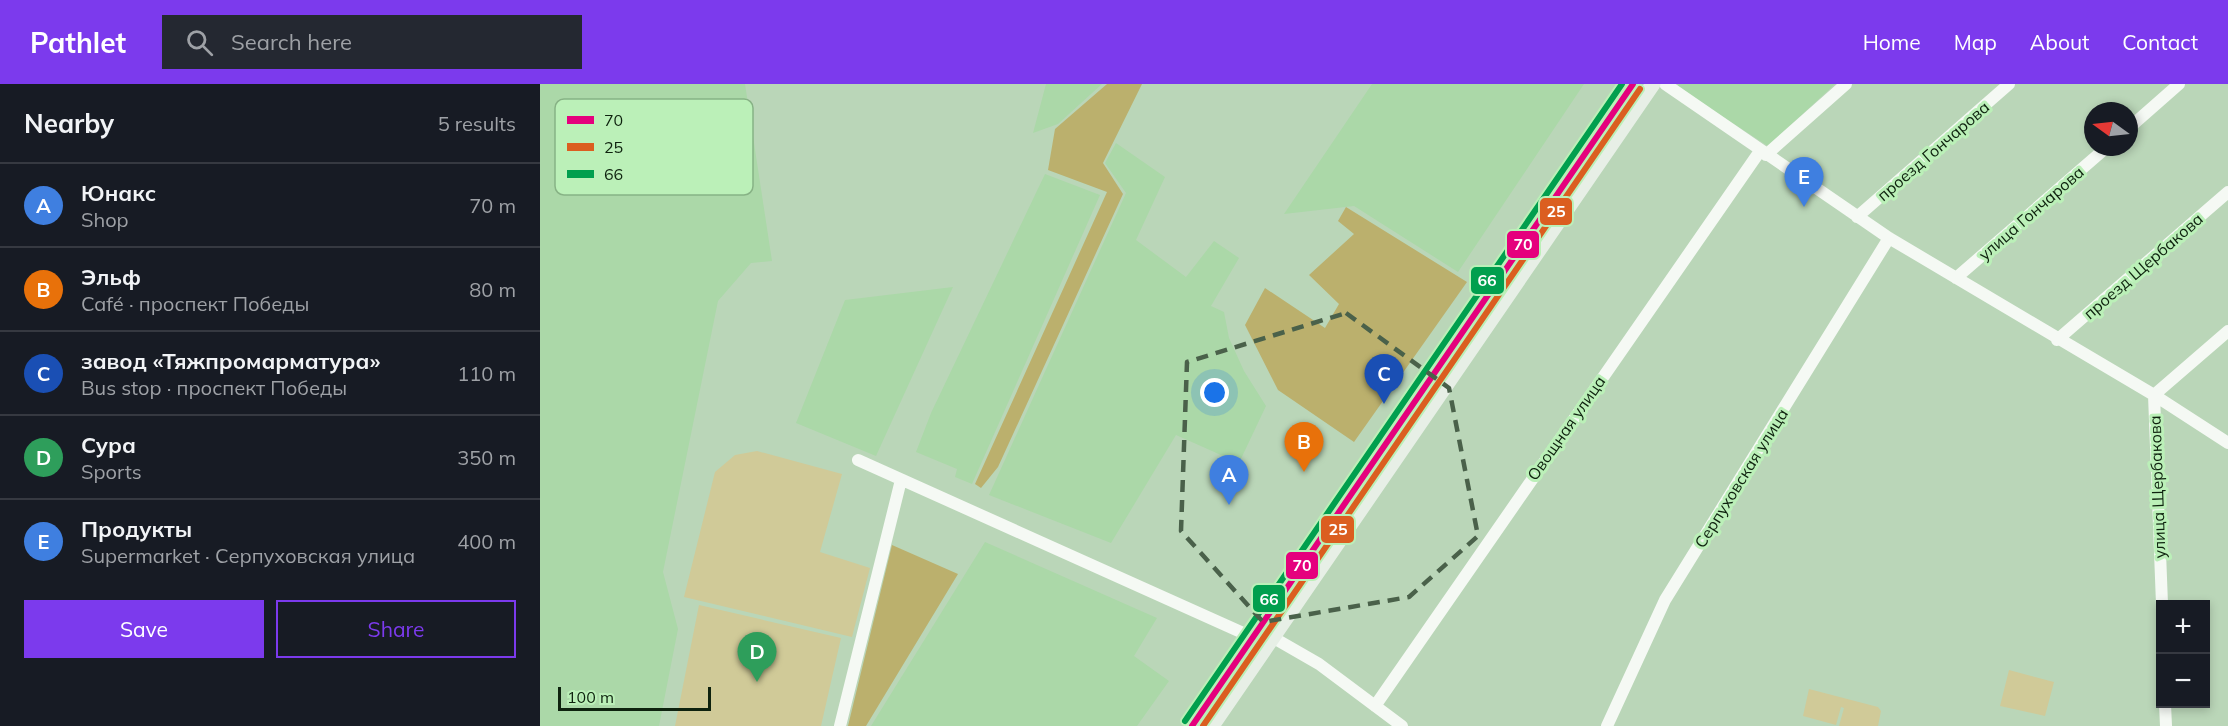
<!DOCTYPE html>
<meta charset="utf-8">
<style>
body{margin:0;font-family:Mulish,sans-serif;background:#242831;color:#f1f3f6}
.controls{position:absolute;right:18px;bottom:18px;display:grid;overflow:hidden;border-radius:0px;box-shadow:0 3px 9px #0003}
.controls button{width:54px;height:54px;display:grid;place-items:center;padding:0;border:0;border-bottom:2px solid #363941;background:#171b24;color:#f1f3f6;font:30px sans-serif}
.compass{position:absolute;left:1544px;top:18px;width:54px;height:54px;border-radius:50%;background:#171b24;box-shadow:0 3px 9px #0003;rotate:285deg}
.scale{position:absolute;left:18px;bottom:15px;width:153px;box-sizing:border-box;padding-left:6px;border:3px solid #0e220e;border-top:0;font-size:16px;line-height:21px;white-space:nowrap;color:#0e220e;-webkit-text-stroke:4px #bbf0b8;paint-order:stroke}
.you{position:absolute;left:675px;top:309px;width:21px;height:21px;margin:-15px;border:4px solid #fff;border-radius:50%;background:#1a73e8;box-shadow:0 0 0 9px #1a73e833}
.badge{display:grid;place-items:center;width:39px;height:39px;border-radius:50%;background:#7c3aed;color:#fff;font-size:20px;font-weight:700}
.pin{position:absolute;translate:-50% -50px;filter:drop-shadow(0 2px 3px #0008)}
.pin::after{content:'';position:absolute;top:32px;width:21px;height:18px;background:inherit;clip-path:polygon(0 0,100% 0,50% 100%)}
.list{margin:0;padding:0;list-style:none}
h2{display:flex;justify-content:space-between;align-items:center;height:78px;margin:0;padding:0 24px;font-size:26px}
h2 small{font-size:20px;font-weight:400;color:#9ea1a6}
.list li{display:grid;grid-template-columns:39px 1fr auto;gap:18px;align-items:center;box-sizing:border-box;height:84px;padding:0 24px;border-top:2px solid #363941}
.list b{display:block;font-size:22px;white-space:nowrap}
.list p{margin:0;font-size:20px;white-space:nowrap;color:#9ea1a6}
.list em{font-size:20px;font-style:normal;color:#9ea1a6}
.actions{display:flex;gap:12px;padding:18px 24px}
.actions a{flex:1;padding:14px 0;border:2px solid #7c3aed;border-radius:0px;text-align:center;font-size:21px;color:#7c3aed}
.actions .main{background:#7c3aed;color:#fff}
.icon{flex:none;width:33px;height:33px;fill:none;stroke:currentColor;stroke-width:2;stroke-linecap:round;stroke-linejoin:round}
.map{position:relative;flex:none;width:1688px;height:642px;overflow:hidden}
header{display:flex;align-items:center;gap:36px;box-sizing:border-box;height:84px;padding:0 30px;background:#7c3aed;color:#fff}
header strong{font-size:28px}
nav{display:flex;gap:33px;margin-inline-start:auto;font-size:21px}
.search{width:420px;height:54px;background:#242831;display:flex;align-items:center;gap:15px;box-sizing:border-box;padding:0 21px;border-radius:0px;color:#9ea1a6;font-size:22px}
main{display:flex}
aside{flex:1;background:#171b24}
.map>svg:first-child{display:block}
.built{fill:#abd8a8}
.green{fill:#d0ca98}
.forest{fill:#bbb06d}
.lines{fill:none;stroke-linecap:round;stroke-linejoin:round}
.minor{stroke:#f5f9f4;stroke-width:12}
.major{stroke:#e7efe6;stroke-width:15}
.bus-1-casing{stroke:#bbf0b8;stroke-width:10}
.bus-2-casing{stroke:#bbf0b8;stroke-width:10}
.bus-3-casing{stroke:#bbf0b8;stroke-width:10}
.bus-1{stroke:#e5007d;stroke-width:6}
.bus-2{stroke:#db5e20;stroke-width:6}
.bus-3{stroke:#019f4e;stroke-width:6}
.marked{fill:none;stroke:#4a614a;stroke-width:4.5;stroke-dasharray:12 8;stroke-linejoin:round}
.labels{text-anchor:middle;dominant-baseline:central;stroke-width:6;stroke-linejoin:round;paint-order:stroke}
.street-label{font-size:16px;fill:#0e220e;stroke:#bbf0b8}
.key{fill:#bbf0b8;stroke:#87b285;stroke-width:1.5}
.key-label{font-size:16px;fill:#0e220e}
.line-badge{stroke:#bbf0b8;stroke-width:2}
.badge-label{font-size:16px;text-anchor:middle;font-weight:bold;fill:#fff}
</style>
<header>
<strong>Pathlet</strong>
<div class="search"><svg class="icon" aria-label="search" viewBox="0 0 24 24"><circle cx="10" cy="10" r="6"/><path d="M15 15l6 6"/></svg>Search here</div>
<nav><a>Home</a><a>Map</a><a>About</a><a>Contact</a></nav>
</header>
<main>
<aside>
<h2>Nearby<small>5 results</small></h2>
<ul class="list">
<li><span class="badge" style="background:#3f7fe0">A</span><div><b>Юнакс</b><p>Shop</p></div><em>70 m</em></li>
<li><span class="badge" style="background:#e8710a">B</span><div><b>Эльф</b><p>Café · проспект Победы</p></div><em>80 m</em></li>
<li><span class="badge" style="background:#1a4fb4">C</span><div><b>завод «Тяжпромарматура»</b><p>Bus stop · проспект Победы</p></div><em>110 m</em></li>
<li><span class="badge" style="background:#2e9e5b">D</span><div><b>Сура</b><p>Sports</p></div><em>350 m</em></li>
<li><span class="badge" style="background:#3f7fe0">E</span><div><b>Продукты</b><p>Supermarket · Серпуховская улица</p></div><em>400 m</em></li>
</ul>
<div class="actions"><a class="main">Save</a><a>Share</a></div>
</aside>
<div class="map">
<svg width="1688" height="642" viewBox="0 0 1688 642">
<rect width="100%" height="100%" fill="#bad6b8"/>
<path class="built" d="M0,0h205l27,177 -21,2 -33,38 -55,271 15,57 -19,97h-119z
M506,0h56l-44,40 -25,9z
M832,0h212l-126,188 -104,-66 -70,8z
M1139,0h156l-67,62 -91,-59z
M576,59l49,34 -29,63 50,37 28,-36 25,17 -28,48 13,6 5,26 15,33 22,35 -27,57 -63,-28 -65,108 -122,-48 137,-302 -21,-30z
M505,90l55,21 -128,289 -17,-7 2,-8 -41,-17 15,-39z
M413,203l-77,169 -80,-33 49,-123z
M445,458l172,76 -23,38 35,25 -32,45h-266z"/>
<path class="green" d="M217,367l85,23 -22,78 50,16 -18,69 -168,-40 31,-125 20,-17z
M159,521l142,33 -20,88h-146z
M1469,586l45,12 -9,34 -45,-10z
M1269,605l69,18 3,4 -3,15h-39l5,-18 -3,-1 -5,18 -33,-9z"/>
<path class="forest" d="M567,0h35l-39,79 20,31 -125,273 -17,21 -6,-4 132,-292 -59,-22 7,-41z
M806,123l121,75 -113,160 -76,-52 -33,-65 20,-37 60,40 14,-24 -30,-29 45,-41 -16,-13z
M352,461l66,29 -92,152h-18z"/>
<g class="lines">
<path class="minor" d="M1125,0l224,154 265,157 74,48
M1589,44l50,-44
M1226,71l80,-71
M1317,133l152,-133
M1416,194l151,-131
M1517,256l171,-148
M318,376l394,177h20l47,27 83,62
M1622,520l-8,-209 74,-64
M1625,620l1,22
M835,622l385,-555
M300,642l61,-246
M1067,642l58,-126 224,-362"/>
<path class="major" d="M652,642l441,-642
M672,642l441,-642"/>
<defs>
<path id="bus-1" d="M652,642l441,-642"/>
<path id="bus-2" d="M663,642l437,-637"/>
<path id="bus-3" d="M645,637l437,-637"/>
</defs>
<use href="#bus-1" class="bus-1-casing"/>
<use href="#bus-2" class="bus-2-casing"/>
<use href="#bus-3" class="bus-3-casing"/>
<use href="#bus-1" class="bus-1"/>
<use href="#bus-2" class="bus-2"/>
<use href="#bus-3" class="bus-3"/>
</g>
<path class="marked" d="M806,229l103,75 29,148 -69,61 -146,25 -82,-91 6,-169z"/>
<g class="labels">
<g class="street-label">
<text transform="translate(1393 67) rotate(-41)">проезд Гончарова</text>
<text transform="translate(1491 129) rotate(-41)">улица Гончарова</text>
<text transform="translate(1603 182) rotate(-41)">проезд Щербакова</text>
<text transform="translate(1026 344) rotate(-55)">Овощная улица</text>
<text transform="translate(1201 394) rotate(-58)">Серпуховская улица</text>
<text transform="translate(1617 403) rotate(-92)">улица Щербакова</text>
</g>
</g>
<rect x="15" y="15" width="198" height="96" rx="9" class="key"/>
<rect x="27" y="32" width="27" height="8" fill="#e5007d"/>
<rect x="27" y="59" width="27" height="8" fill="#db5e20"/>
<rect x="27" y="86" width="27" height="8" fill="#019f4e"/>
<g class="key-label">
<text x="64" y="42">70</text>
<text x="64" y="69">25</text>
<text x="64" y="96">66</text>
</g>
<g class="line-badge">
<rect x="999" y="113" width="34" height="29" rx="6" fill="#db5e20"/>
<rect x="966" y="146" width="34" height="29" rx="6" fill="#e5007d"/>
<rect x="930" y="182" width="35" height="29" rx="6" fill="#019f4e"/>
<rect x="780" y="431" width="35" height="29" rx="6" fill="#db5e20"/>
<rect x="745" y="467" width="34" height="29" rx="6" fill="#e5007d"/>
<rect x="712" y="500" width="34" height="29" rx="6" fill="#019f4e"/>
</g>
<g class="badge-label">
<text x="1016" y="133">25</text>
<text x="983" y="166">70</text>
<text x="947" y="202">66</text>
<text x="798" y="451">25</text>
<text x="762" y="487">70</text>
<text x="729" y="521">66</text>
</g>
</svg>
<div class="controls">
<button>+</button>
<button>−</button>
</div>
<svg class="compass" viewBox="-18 -18 36 36"><path d="M0-13l5 13h-10z" fill="#e53935"/><path d="M0 13l5-13h-10z" fill="#9ea1a6"/></svg>
<div class="scale">100 m</div>
<div class="you"></div>
<div class="pin badge" style="left:689px;top:421px;background:#3f7fe0">A</div>
<div class="pin badge" style="left:764px;top:388px;background:#e8710a">B</div>
<div class="pin badge" style="left:844px;top:320px;background:#1a4fb4">C</div>
<div class="pin badge" style="left:217px;top:598px;background:#2e9e5b">D</div>
<div class="pin badge" style="left:1264px;top:123px;background:#3f7fe0">E</div>
</div>
</main>
